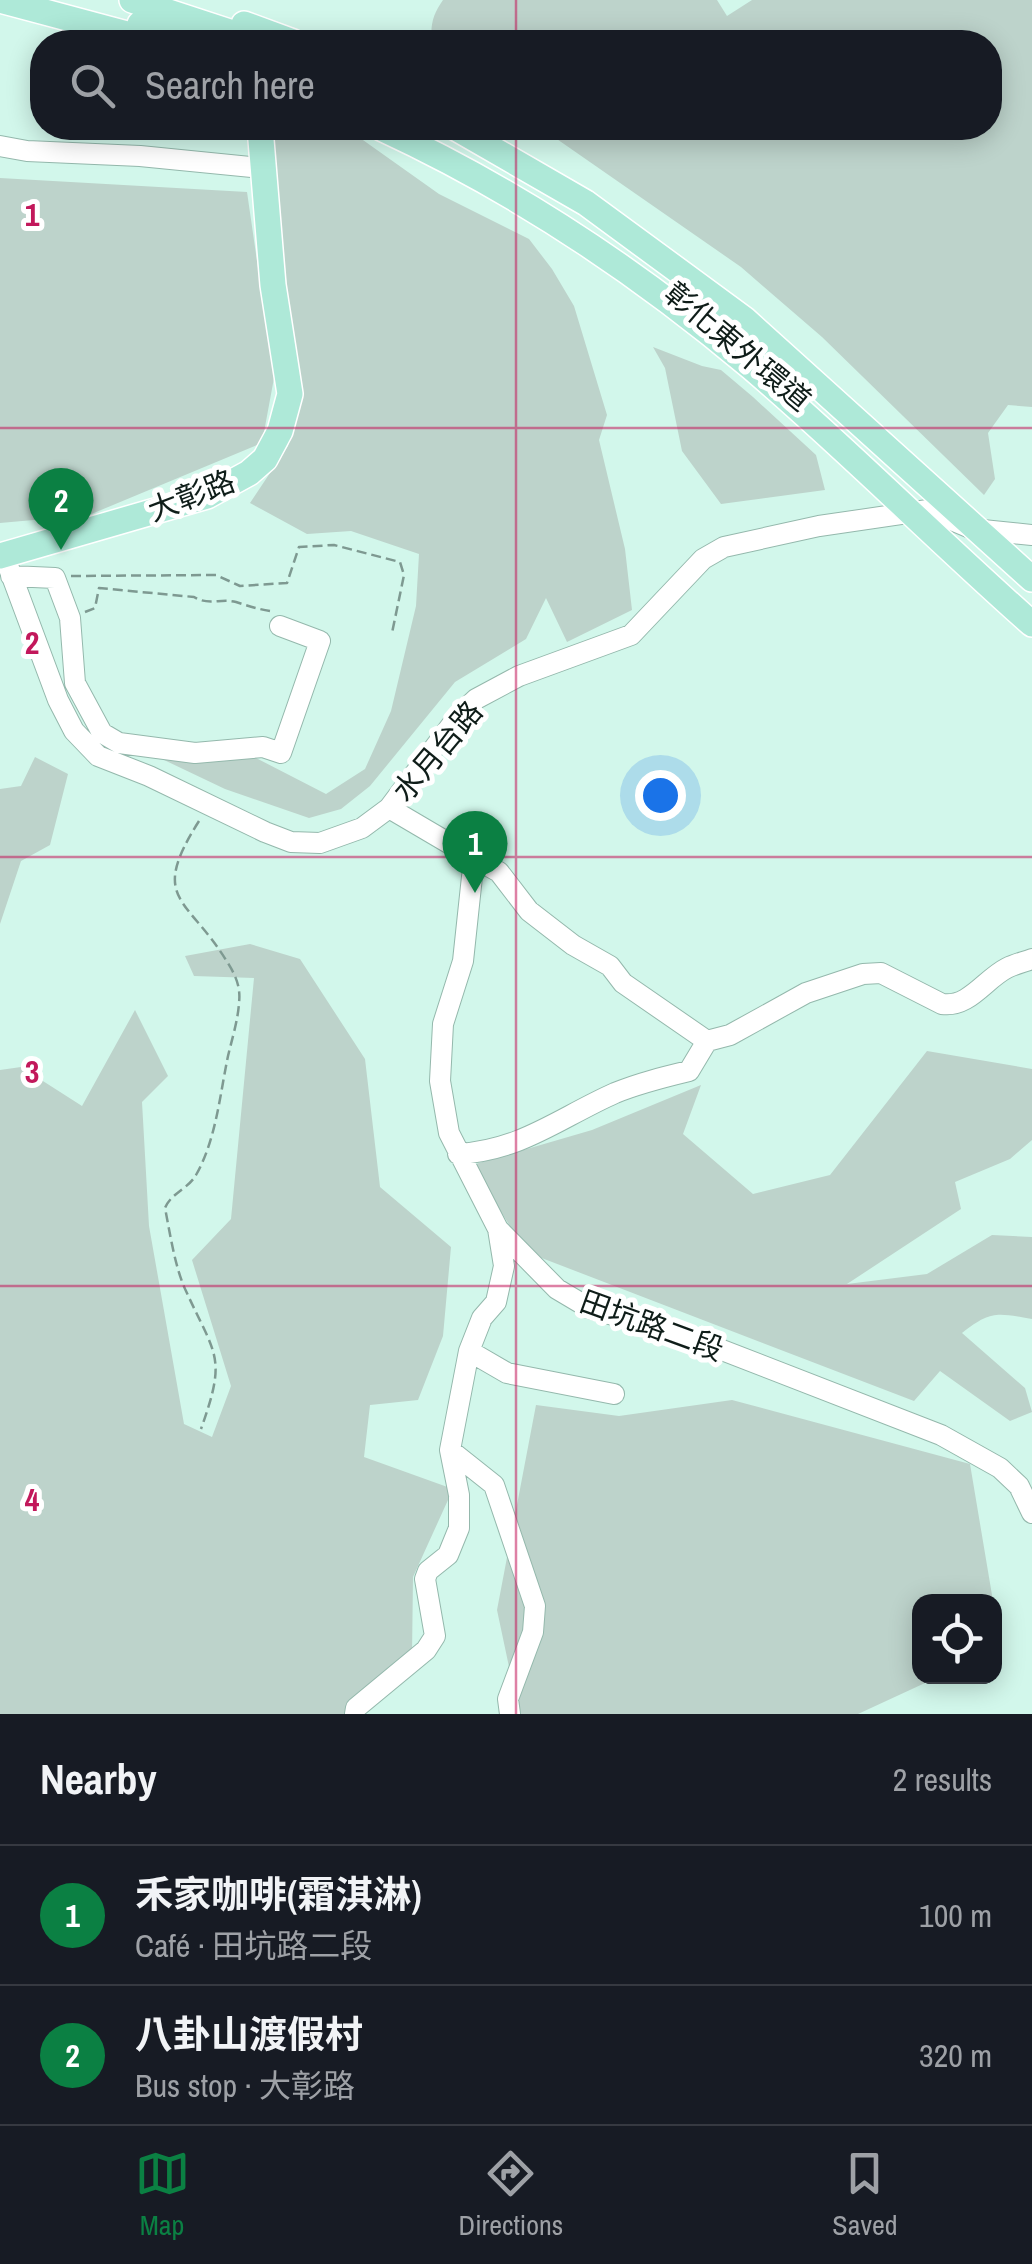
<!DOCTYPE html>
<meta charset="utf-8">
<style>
body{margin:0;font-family:"Archivo Narrow","Noto Sans TC",sans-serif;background:#20242c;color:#f1f3f6}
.controls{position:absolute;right:30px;bottom:30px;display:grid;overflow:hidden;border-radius:20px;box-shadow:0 5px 25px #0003}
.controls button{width:90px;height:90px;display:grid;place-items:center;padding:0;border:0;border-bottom:2px solid #363941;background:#171b24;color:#f1f3f6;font:50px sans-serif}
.you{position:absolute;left:660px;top:795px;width:35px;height:35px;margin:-25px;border:8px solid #fff;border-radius:50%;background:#1a73e8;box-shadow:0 0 0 15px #1a73e833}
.badge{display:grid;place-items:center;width:65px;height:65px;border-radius:50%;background:#0b8043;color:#fff;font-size:32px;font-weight:700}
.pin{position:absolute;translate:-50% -82px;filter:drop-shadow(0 2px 5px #0008)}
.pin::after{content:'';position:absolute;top:52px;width:35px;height:30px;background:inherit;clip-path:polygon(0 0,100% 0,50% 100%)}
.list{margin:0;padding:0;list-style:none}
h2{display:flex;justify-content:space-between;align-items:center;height:130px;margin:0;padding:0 40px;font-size:42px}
h2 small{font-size:32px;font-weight:400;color:#9ea1a6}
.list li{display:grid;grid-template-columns:65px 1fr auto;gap:30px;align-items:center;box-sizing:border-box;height:140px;padding:0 40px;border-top:2px solid #363941}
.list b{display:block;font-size:38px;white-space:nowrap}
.list p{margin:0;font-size:32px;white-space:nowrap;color:#9ea1a6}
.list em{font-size:32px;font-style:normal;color:#9ea1a6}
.icon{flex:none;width:55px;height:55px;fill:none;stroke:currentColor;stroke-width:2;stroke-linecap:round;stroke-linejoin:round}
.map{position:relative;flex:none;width:1032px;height:1714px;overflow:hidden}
.search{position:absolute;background:#171b24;box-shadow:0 5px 25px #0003;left:30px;right:30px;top:30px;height:110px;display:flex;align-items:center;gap:25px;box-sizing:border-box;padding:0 35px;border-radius:40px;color:#9ea1a6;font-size:38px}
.sheet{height:410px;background:#171b24}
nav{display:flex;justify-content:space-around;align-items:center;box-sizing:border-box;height:140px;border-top:2px solid #363941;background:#171b24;font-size:28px;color:#9ea1a6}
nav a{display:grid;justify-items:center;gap:5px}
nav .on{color:#0b8043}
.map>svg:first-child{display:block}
.green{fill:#bdd3cb}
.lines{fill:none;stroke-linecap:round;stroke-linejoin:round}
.minor-casing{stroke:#94b8ac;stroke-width:22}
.major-casing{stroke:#fff;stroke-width:28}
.path{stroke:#7e9991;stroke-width:2.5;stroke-dasharray:10 5;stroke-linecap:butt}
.minor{stroke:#fff;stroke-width:20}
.major{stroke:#aee9d8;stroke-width:25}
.grid{fill:none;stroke:#c2185b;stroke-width:2.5;stroke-opacity:0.55}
.labels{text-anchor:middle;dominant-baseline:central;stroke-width:10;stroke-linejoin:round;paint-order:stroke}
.street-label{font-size:30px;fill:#0f1d19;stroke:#fff}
.grid-label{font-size:32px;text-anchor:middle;font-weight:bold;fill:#c2185b;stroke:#fff;stroke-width:10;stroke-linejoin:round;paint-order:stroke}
</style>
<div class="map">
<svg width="1032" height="1714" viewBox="0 0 1032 1714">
<rect width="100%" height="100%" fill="#d2f7eb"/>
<path class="green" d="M443,0h274l10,16 25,-16h280v407l-24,-2 -20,28 7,46 -11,16 -162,-158 -81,-70 -200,-139h449v-86h-558c-2,-17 1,-28 11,-42z
M291,128h55l93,66 90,45 23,30 22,37 33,109 -8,25 26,109 7,61 -65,32 -21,-44 -20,41 -71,43 -85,104 -29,23 -32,9 -84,-29 -84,-40 62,8 53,1 70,36 39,-25 26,-58 25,-105 3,-52 -68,-23 -44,3 -57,-31 38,-57 10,-42 -25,-263z
M0,178l247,14 27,186 -12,65 -173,72 -89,8z
M653,347l49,19 19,4 32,27 63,58 9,35 -104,14 -39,-53 -17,-83z
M35,757l33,17 -18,71 -29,16 -21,63v-135l21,-3z
M250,944l50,15 65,100 15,128 71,60 -8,89 -25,64 -48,5 -6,52 89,32 -40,88 -1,78 -55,59h-357v-644l21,-3 61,39 53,-96 33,66 -26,26 7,124 35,198 28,13 19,-51 -39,-126 39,-41 23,-241 -60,-2 -9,-20z
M927,1051l105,18v71l-22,19 -55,23 6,27 -114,75 80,-10 65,-39 40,2v82c-35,-6 -41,-9 -70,14l63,55 7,24 -22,9 -70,-50 -26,30 -388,-149 -54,-87 120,-35 109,-45 -18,49 70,60 77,-19z
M732,1400l238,64 23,137 -73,1v74l18,1 -80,37h-339l-22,-104 39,-205 83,11z"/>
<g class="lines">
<defs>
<path id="minor" d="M0,146l27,5 113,5 121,12
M4,555l54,145 16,31 24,25 51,20 116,56 26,10 29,1 42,-15 27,-20 70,-93 17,-16 43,-23 112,-41 72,-76 21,-12 95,-21 109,-16 45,19 59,6
M11,576l44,2 15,40 5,65 27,50 17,10 76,10 68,-6 18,6 39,-112 -40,-15
M389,808l85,50 -11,103 -20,63 -3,57 9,52 49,96 59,60 32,19 102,30 250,97 59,33 19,18 13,27
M474,858l25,14 30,39 44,34 37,21 13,17 84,58
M458,1154c64,-4 101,-36 157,-61 24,-10 49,-16 74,-22l18,-30 23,-6 76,-42 57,-19 18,-1 61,31c27,4 43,-25 65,-36 8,-4 17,-6 25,-9
M469,1351l38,22 107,21
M450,1450l44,35 41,121 -2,26 -25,67 2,15
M355,1714l1,-6 70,-58 9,-14 -10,-57 3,-8 20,-16 11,-27v-33l-9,-45 19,-99 13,-33 14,-16 8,-36 -6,-37"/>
<path id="major" d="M0,0l157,42
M132,0l128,42
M140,24l57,18
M244,24l49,18
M381,128c134,62 257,144 370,239 96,82 186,173 281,257
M456,128l130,75 158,116 288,260
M0,556l207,-60 42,-23 16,-14 15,-28 10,-37 -17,-109 -13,-157"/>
</defs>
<use href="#minor" class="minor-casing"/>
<use href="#major" class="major-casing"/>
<path class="path" d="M71,576l145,-1 24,11 47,-3 12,-36 35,-2 66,17 4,13 -12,58
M85,612l10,-4 4,-20 95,9c15,9 26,1 42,5 12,4 22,7 34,9
M199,821c-50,79 -13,75 27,139 9,14 15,26 13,43 -1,17 -7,36 -11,53 -8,38 -12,84 -32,119 -8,14 -25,18 -31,33 5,25 10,60 21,83 30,66 41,65 15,138"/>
<use href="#minor" class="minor"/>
<use href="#major" class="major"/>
</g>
<path class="grid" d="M516,0v42M516,128v1586M0,428h1032M0,857h1032M0,1286h1032"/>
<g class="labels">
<g class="street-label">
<text transform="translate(738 346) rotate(40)">彰化東外環道</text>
<text transform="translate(191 495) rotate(-21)">大彰路</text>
<text transform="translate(437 751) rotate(-50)">水月台路</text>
<text transform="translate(652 1325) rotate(20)">田坑路二段</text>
</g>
</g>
<g class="grid-label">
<text x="32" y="226">1</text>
<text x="32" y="654">2</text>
<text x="32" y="1083">3</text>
<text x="32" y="1511">4</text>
</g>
</svg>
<div class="controls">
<button><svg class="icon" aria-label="locate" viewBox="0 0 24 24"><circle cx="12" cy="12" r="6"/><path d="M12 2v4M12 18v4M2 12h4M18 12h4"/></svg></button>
</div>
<div class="you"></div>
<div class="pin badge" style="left:475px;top:893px">1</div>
<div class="pin badge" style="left:61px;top:550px">2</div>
<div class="search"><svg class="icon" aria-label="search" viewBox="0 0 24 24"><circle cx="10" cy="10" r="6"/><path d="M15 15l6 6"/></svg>Search here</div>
</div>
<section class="sheet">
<h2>Nearby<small>2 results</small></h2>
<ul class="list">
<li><span class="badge">1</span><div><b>禾家咖啡(霜淇淋)</b><p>Café · 田坑路二段</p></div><em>100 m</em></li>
<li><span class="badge">2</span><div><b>八卦山渡假村</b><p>Bus stop · 大彰路</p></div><em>320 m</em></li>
</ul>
</section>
<nav>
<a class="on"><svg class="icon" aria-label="map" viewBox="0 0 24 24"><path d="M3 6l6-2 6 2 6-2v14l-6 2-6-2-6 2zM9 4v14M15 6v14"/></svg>Map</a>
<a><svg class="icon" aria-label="directions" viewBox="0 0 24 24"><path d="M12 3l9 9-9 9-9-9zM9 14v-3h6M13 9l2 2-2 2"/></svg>Directions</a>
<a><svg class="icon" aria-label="saved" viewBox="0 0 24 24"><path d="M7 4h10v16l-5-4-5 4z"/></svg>Saved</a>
</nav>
